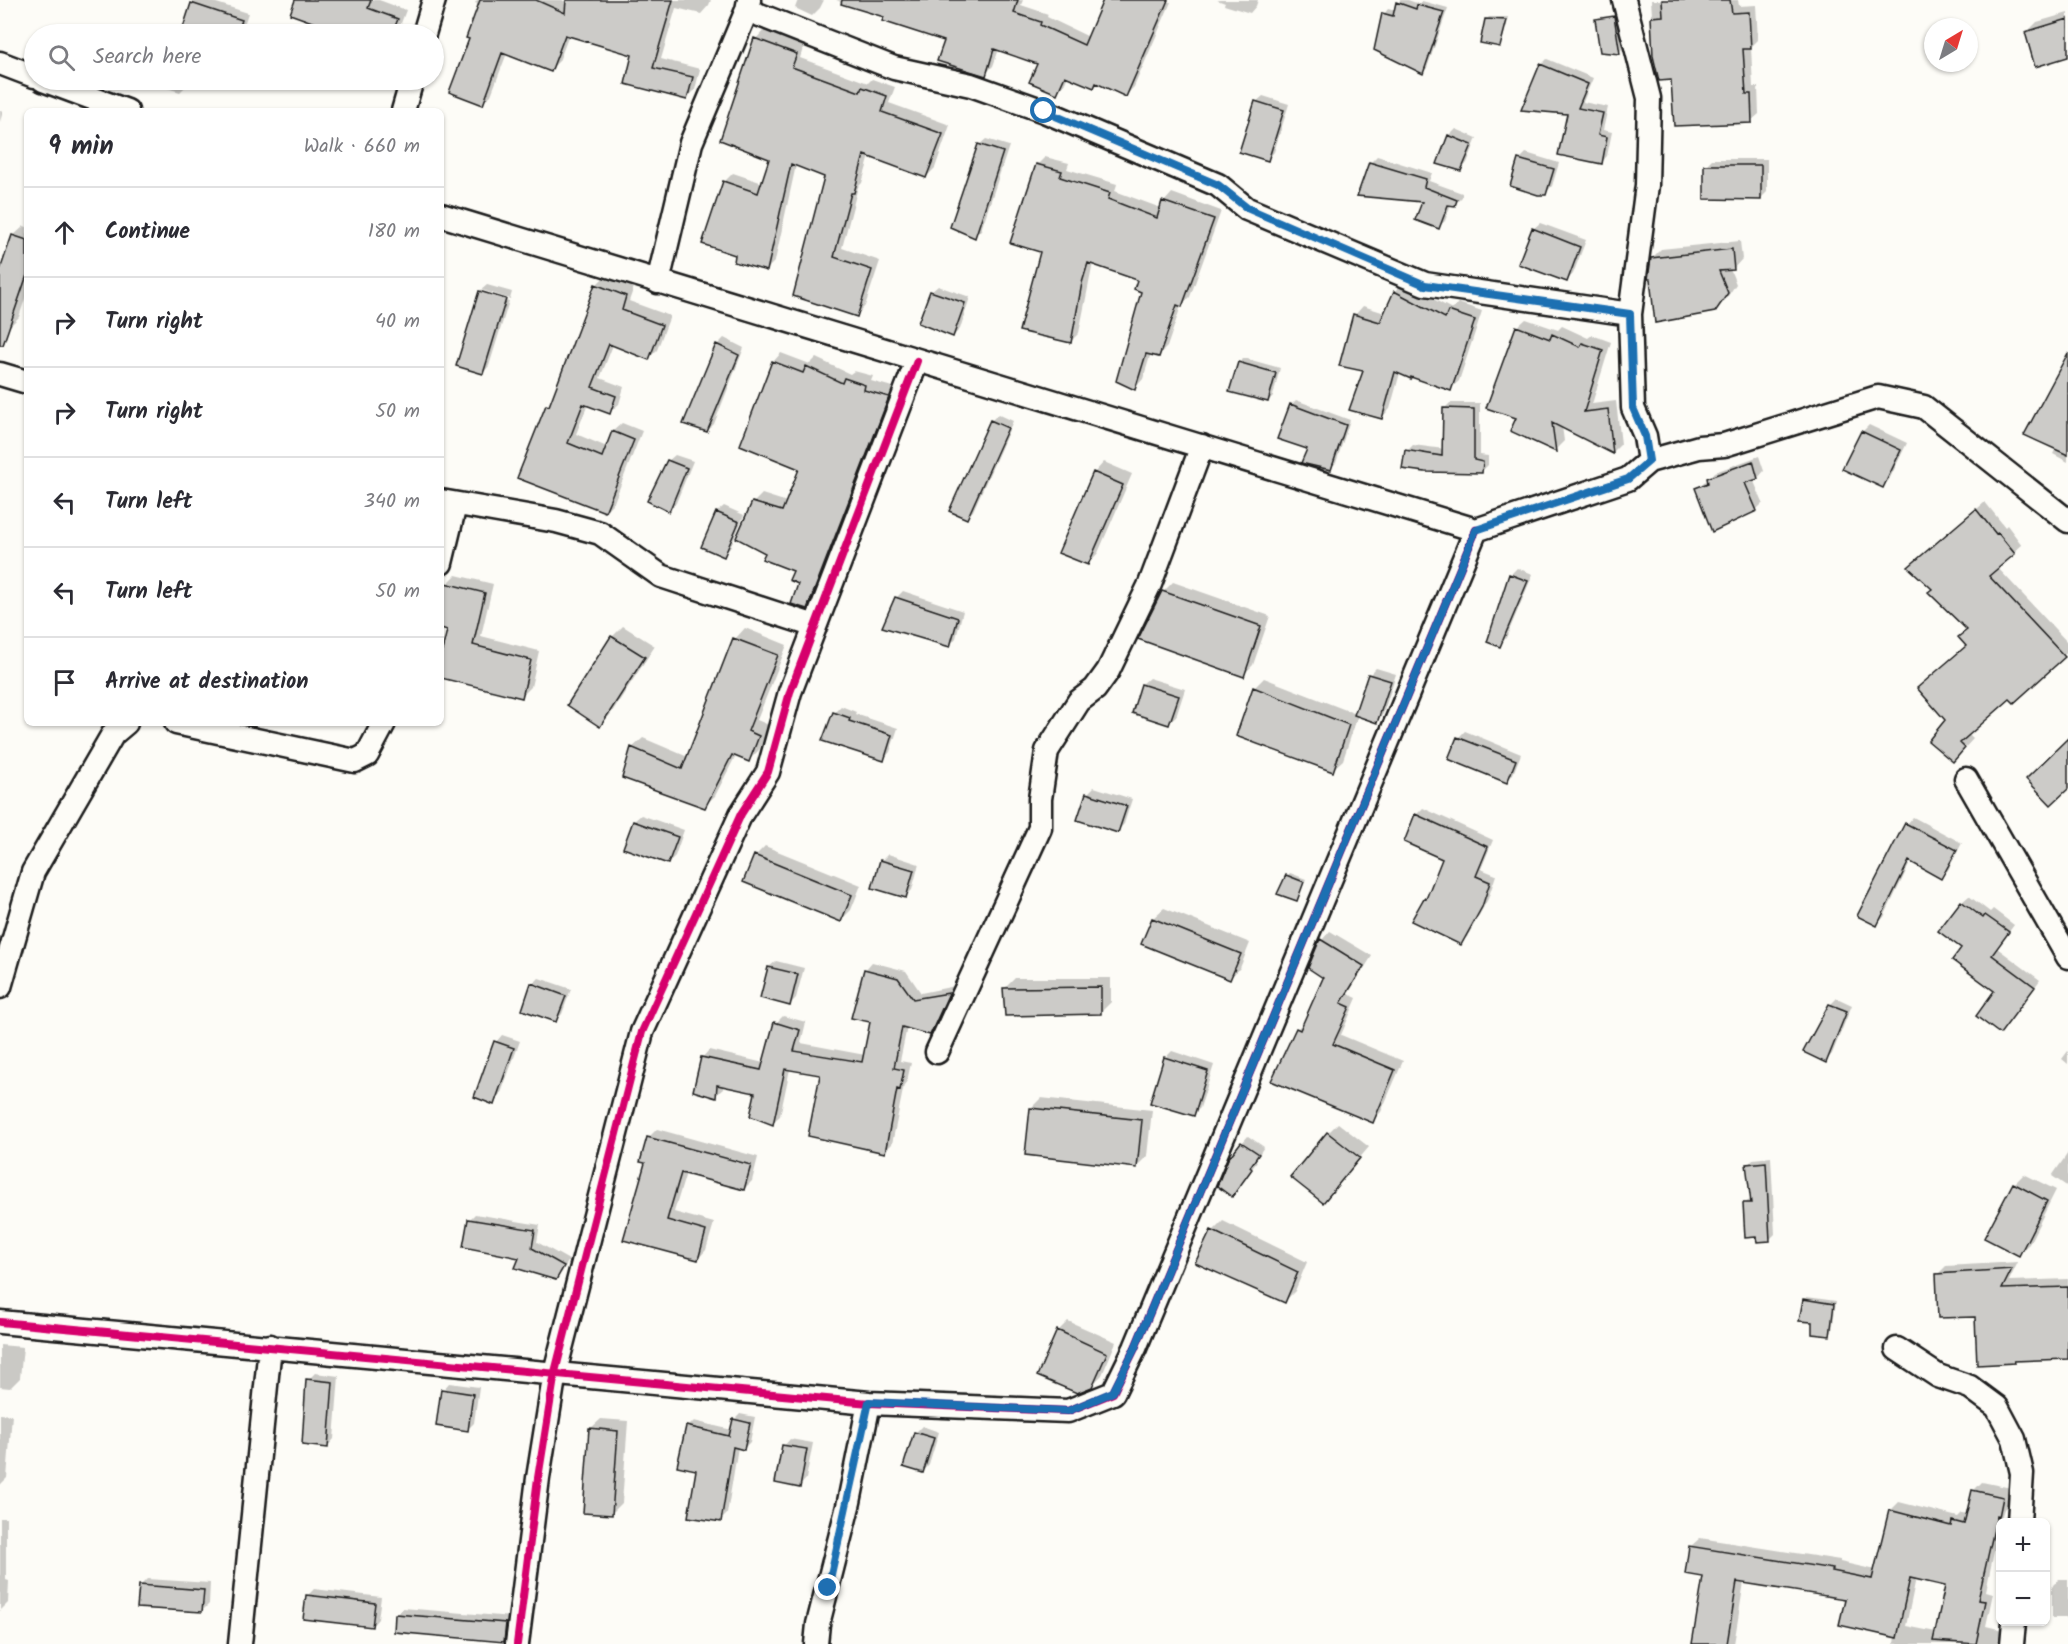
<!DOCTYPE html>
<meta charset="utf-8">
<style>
body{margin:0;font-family:Kalam,sans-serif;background:#f2f2f3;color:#2b2b33}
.controls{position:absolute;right:18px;bottom:18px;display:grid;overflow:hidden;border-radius:9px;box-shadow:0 2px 4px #0004}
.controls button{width:54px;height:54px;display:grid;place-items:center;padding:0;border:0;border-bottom:2px solid #e1e1e2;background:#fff;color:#2b2b33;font:30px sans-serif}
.compass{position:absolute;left:1924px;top:18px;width:54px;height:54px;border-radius:50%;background:#fff;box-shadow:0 2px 4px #0004;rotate:38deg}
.stop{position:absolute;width:18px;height:18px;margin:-14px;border:4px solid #1f6fb2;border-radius:50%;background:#fff}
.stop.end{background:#1f6fb2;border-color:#fff;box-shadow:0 2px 6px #0008}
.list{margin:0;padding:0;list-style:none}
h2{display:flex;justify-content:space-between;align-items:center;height:78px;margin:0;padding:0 24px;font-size:26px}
h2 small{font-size:20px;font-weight:400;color:#7c7c81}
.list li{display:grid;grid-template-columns:39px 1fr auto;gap:18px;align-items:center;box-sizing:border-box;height:90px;padding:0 24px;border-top:2px solid #e1e1e2}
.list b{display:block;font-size:22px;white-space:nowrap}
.list em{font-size:20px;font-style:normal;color:#7c7c81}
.icon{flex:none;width:33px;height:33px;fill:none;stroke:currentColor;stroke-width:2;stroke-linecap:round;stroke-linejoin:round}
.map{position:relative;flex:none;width:2068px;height:1644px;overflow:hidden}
.search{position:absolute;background:#fff;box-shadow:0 2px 4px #0004;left:24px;top:24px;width:420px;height:66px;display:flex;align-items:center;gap:15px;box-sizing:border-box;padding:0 21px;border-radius:33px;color:#7c7c81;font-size:22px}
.panel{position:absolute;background:#fff;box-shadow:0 2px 4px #0004;left:24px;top:108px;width:420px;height:618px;border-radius:9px}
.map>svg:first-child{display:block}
.shadow{fill:#0003;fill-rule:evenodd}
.building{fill:#cccbc8;stroke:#1c1c1c;stroke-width:1.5}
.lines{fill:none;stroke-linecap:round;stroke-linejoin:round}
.street-casing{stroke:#1c1c1c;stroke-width:27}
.street{stroke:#fdfcf7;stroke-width:22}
.cycleway-casing{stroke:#fdfcf7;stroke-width:11}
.cycleway{stroke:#d6006c;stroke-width:8}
.route{stroke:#1f6fb2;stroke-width:8}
</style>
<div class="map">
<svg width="2068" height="1644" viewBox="0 0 2068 1644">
<rect width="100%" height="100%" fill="#fdfcf7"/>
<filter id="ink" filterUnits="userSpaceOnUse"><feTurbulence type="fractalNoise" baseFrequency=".0167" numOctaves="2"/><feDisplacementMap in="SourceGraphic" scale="12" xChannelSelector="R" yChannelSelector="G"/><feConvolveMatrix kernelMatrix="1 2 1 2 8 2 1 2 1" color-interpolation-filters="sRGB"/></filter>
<g filter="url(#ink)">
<path class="shadow" d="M197,0h10l41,13 -7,21h-59l10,-30z
M297,0h82l27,10 -9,24h-48l-57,-21z
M477,0h85l27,12 3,-12h119l-2,5 -8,9 -25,-6 -15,51 39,10 -5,21 -8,8 -53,-44 -65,-19 -10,26 -9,9 -43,-17 -16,42 -9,8 -11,-65 9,-33 -5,-2z
M798,0h26l-4,8 -8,8 -17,-8z
M836,0h187l-2,5 27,9 -1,3 42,20 15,-37 67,2 -37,85 -8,8 -28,-13 -4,4 -26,-10 -4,9 -8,8 -17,-29 -40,-15 -6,17 -8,8 -39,-34z
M1217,0h41l-2,6 -6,7 -26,-8 1,-2z
M1400,0h8l11,4 3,-3 26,7 -21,60 -4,4 -39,-58 4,-5 8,2z
M1651,0h87l1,6 17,-1 2,35 -7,7 2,40h5l1,27 -8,7 -79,-42 -17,-19z
M2068,13v42l-42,-22 11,-11z
M1617,15l5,34 -3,3 -22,-32 3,-3z
M1489,17h20l-7,25 -3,3 -13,-25z
M764,30l40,15 -4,13 68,25 4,-4 23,8 -6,16 61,22 -15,43 -9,9 -56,-21 -8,27 -4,4 -16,61 38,13 -15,45 -8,9 -62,-20 31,-119 -30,-11 -21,96 -8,8 -30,-15 -13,-72 9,-9 30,10 8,-24 -15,-120z
M1547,59l46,19 -10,24 25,5 -5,23 9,2 -5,24 -6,7 -60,-98z
M167,80h21l-2,6 -6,6 -16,-5z
M199,80h27l-7,6z
M1263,96l26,8 -15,48 -6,7 -12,-57z
M0,110l3,1 -3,11z
M1456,129l21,9 -10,25 -6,7 -12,-34z
M986,139l23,7 -28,84 -7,6 5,-91z
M1526,153l33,10 -7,23 -7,7 -25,-34z
M1377,156l55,17 -3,8 33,12v4l-7,7h-4l-6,17 -7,6 -14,-26 -54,-38z
M1045,157l24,6 -2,6 50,15 -2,7 46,17 3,-6 8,-9 49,18 -31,86 -9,9 -14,41 -8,8 -8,-2 -8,26 -8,9 8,-97 -4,-12 -46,-16 -14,70 -9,9 -28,-91 -5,-86z
M1712,159h55v33l-7,7 -54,-34z
M1540,223l46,17 -13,34 -6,6 -34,-51z
M24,226l3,1v66l-8,24 -11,11 -8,-3v-50l13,-39z
M1740,241l2,18 -8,9 -4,1 6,15 -12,18 -10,9 -62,-53 9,-9z
M605,276l29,11 -5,14 41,15 -13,34 -8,8 -36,-13 -13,33 24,9 -5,17 -9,8 -22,-8 -12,30 31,13 6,-16 9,-8 20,8 -28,71 -9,9 -86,-34 29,-72 5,-5 43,-115z
M1403,283l49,26 6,-6 24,8 -23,70 -9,8 -50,-16 -10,36 -8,8 -17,-47 -24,-5 14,-50 8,-9 22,7 10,-21z
M487,285l25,7 -2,7 -28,-9v3l27,8 -20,65 -6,7 -3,-82z
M938,286l32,11 -10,32 -7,7 -22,-44z
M1526,319l32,11 4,-4 26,12 4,-3 19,7 -19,62 24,-3 5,43 -8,8 -51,-26 2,15 -9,9 -38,-123z
M724,338l20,10 -30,76 -7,7 -22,-8 32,-78z
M781,353l29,11 6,-6 34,16 4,-3 19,5 -2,5 25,7 -81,211 -8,9 -12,-37 -28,-18 -14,-50 9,-9 25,8 14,-34 -28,-106z
M2068,356v106l-15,-8 3,-6z
M1244,358l36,10 -7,28 -5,5 -29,-38z
M1296,400l54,20 -14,43 -6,5 -21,-20 -18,-43z
M1450,403h30v52l8,1v9l-6,6 -75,-20 6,-6 31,4v-40z
M998,414l15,7 -40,90 -7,6 -15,-7 41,-90z
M1869,425l38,18 -18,37 -7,7 -20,-55z
M675,455l18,6 -17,42 -7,7 -1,-49z
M1759,456l5,15 -6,7 -5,1 10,24 -7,7 -59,-22 7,-6 5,-2 6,-8z
M1104,462l28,12 -34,79 -10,11 6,-91z
M1985,502l20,25 2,-2 15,20 -25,22 71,76v8l-54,50 -3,-4 -43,37 5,5 -12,13 -14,-32 20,-75 1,-15 -35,-41 -14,-30z
M724,506l20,9 -14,33 -7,7 -20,-9 14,-34z
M1517,568l16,6 -27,64 -7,7 11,-70z
M456,575l37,9 -12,52 58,15 -8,36 -9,9 -81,-20v-15l8,-33 -8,-1v-19l6,-24z
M1173,582l97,34 -17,49 -10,10 -80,-83z
M903,591l60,20 -7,27 -6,7 -54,-47z
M623,626l32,20 -45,69 -10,10 -31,-20 44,-69z
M745,628l42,17 -30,75 12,5 -10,25 -10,10 -13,-5 -21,41 -11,10 -72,-58 11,-10 45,19 47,-118z
M1376,668l20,6 -13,40 -6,7 -19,-6 -15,45 -11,10 -78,-82 10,-10 92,36 13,-39z
M1149,678l36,11 -9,28 -7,6 -35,-11 8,-28z
M841,706l15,6 -1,2 43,14 -8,24 -6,7 -50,-46z
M1465,731l56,23 -8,20 -6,7 -49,-43z
M1094,787l38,12 -8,25 -7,7 -30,-37z
M1423,808l70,32 -12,29 15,6 -8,24 -21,38 -7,6 -35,-44 5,-6 14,-35 -28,-43z
M641,815l43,15 -9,26 -7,7 -43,-16 9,-26z
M1913,817l49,26 -14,27 -7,7 -30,-16 -27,56 -7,7 -18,-9 48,-91z
M765,846l96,39 -10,25 -10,10 -86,-64z
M888,854l31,10 -7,26 -7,7 -24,-36z
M1290,873l16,6 -10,20 -9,-23z
M1969,896l21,16 3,-3 21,16 -17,23 43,32 -33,45 -11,-34 -33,-43 -1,-46z
M1164,908l86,35 -10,25 -10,10 -87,-34 10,-26z
M1330,931l42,25 -24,38 9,4 -16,37 62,26 -22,51 -9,9 -75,-92 10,-10 18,-42 -15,-10 12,-27z
M776,961l28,7 -8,30 -6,6 -21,-37z
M872,962l34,9 15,22 34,-7 -18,40 -7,7 -23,-6 -7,34 11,2 -4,18 -3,4 -12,59 -7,7 -64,-77 -31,-5 -10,47 -8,7 -15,-31 -34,-7v4l-8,7 -13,-38 7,-8 55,13 12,-40 7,-7 23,6 -5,21 64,12 7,-35 -7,-50z
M539,978l32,11 -9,25 -6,6 -23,-36z
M1015,978h96v24l-10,10 -96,-24z
M1837,998l15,7 -20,49 -7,7 5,-56z
M502,1035l18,6 -20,55 -6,7 2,-61z
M1172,1051l42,14 -14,43 -7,7 -28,-57z
M2068,1051v13l-6,-5z
M1041,1098l111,12 -5,46 -10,10 -106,-58z
M1338,1123l31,24 -46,54 5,-68z
M657,1129l101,28 -6,24 -8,8 -58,-16 -12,39 40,11 -8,27 -8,9 -73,-20 21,-77 -4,-1 7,-24z
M1248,1136l16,11 -9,13 2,2 -25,33 10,-52z
M2068,1153v34l-16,-11z
M1771,1157l4,77 -5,5 -26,-35 8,-6 -4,-33 5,-6z
M2024,1174l32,16 -27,54 -11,10 -4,-70z
M475,1214l65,11 -3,17 32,18 -7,12 -6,6 -35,-21 -52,-37z
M1223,1221l84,41 -12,29 -10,10 -72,-70z
M2018,1262l-9,19 59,-2v79l-52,1 -2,3 -37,-46 -39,-42 8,-8z
M1807,1297l29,4 -4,31 -3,3 -15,-15 -10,-20z
M1068,1321l48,21 -14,33 -11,11 -33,-55z
M0,1345l23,2 -3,31 -10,10 -10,-1z
M315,1373l24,3 -5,63 -6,7 -20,-66z
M449,1383l30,4 -5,36 -6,6 -25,-39z
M0,1414l12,1 -5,63 -7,7z
M740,1414l15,3 -5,25 -6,6 -6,-1 -11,67 -6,6 -24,-51 -9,-42 6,-6 38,9 2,-10z
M601,1419l27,2 -6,82 -10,10 -22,-84z
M922,1426l17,6 -10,33 -6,7 -8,-39z
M790,1439l23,4 -7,36 -6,7 -16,-40z
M1982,1482l29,6 -4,18 -3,3 -4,13 -14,69 7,2 -7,33 21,5 4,13h-117l1,-8 -49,-38 -102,-16 -10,62h-40l11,-69 -14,-29 9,-8 140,22v2l36,8 14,-59 9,-9 59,15 4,-4 6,1 5,-23zM1916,1578l31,7 -11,47 -30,-6z
M0,1518h6v62l3,1 -1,22 -8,8z
M147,1579l63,4 -1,21 -7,7 -62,-25z
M2059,1579h9v39h-16v-32z
M314,1589l67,8 -3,22 -6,7 -65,-30z
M403,1608l109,9 -2,17 -7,6 -106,-26z"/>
<path class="building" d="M295,0h76l-3,8 30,11 -6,15h-47l-55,-20z
M480,0h56l29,13 1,-13h107l-20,68 40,9 -6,23 -62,-16 7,-29 -67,-20 -14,37 -49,-19 -19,52 -34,-13 20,-53 -3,-1z
M842,0h176l-4,13 27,9 -1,3 44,20 19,-45h65l-42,97 -30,-14 -2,5 -29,-12 -8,18 -28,-12 8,-18 -43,-15 -8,27 -49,-15 7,-20 -62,-20 2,-4 -43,-13z
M1662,0h68l2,13 17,-1 2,37h-8l3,45h5l1,29 -78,3 -3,-46 -12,1 -6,-25 -2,-39 12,-1z
M1396,2l20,7 1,-4 27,7 -21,62 -49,-24 8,-37 11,3z
M191,3l51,17 -5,14h-56z
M1614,16l6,38 -20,-2 -5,-33z
M1485,19l22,1 -7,27 -20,-4z
M2068,19v38l-33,10 -10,-35z
M754,38l43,16 -5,13 68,25 2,-5 25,9 -5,16 61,22 -17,44 -62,-23 -10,38h-3l-17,64 38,13 -15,47 -64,-21 31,-119 -33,-13 -24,107 -33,-9 1,-7 -33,-11 21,-63 35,12 11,-34 -49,-19z
M1540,64l48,20 -10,24 25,5 -5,22 9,2 -5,27 -44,-9 9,-41 -46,-4z
M1255,101l29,9 -16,51 -29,-9z
M1448,135l24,10 -11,26 -24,-7z
M978,144l25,8 -28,86 -25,-11z
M1518,159l36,10 -8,26h-8l-28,-9z
M1369,162l57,17 -2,8 33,13 -2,6 -7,-1 -9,24 -24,-9 7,-18 -65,-6z
M1036,164l26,7 -2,6 50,16 -2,6 49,19 5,-17 52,18 -32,88 -5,-2 -18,52 -13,-3 -11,36 -19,-9 25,-89 -7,-3 3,-9 -49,-17 -6,20 -11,60 -52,-12 21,-79 -30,-9z
M1704,165h57v35l-57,-1z
M1532,228l48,19 -13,35 -49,-18z
M12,235l15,5v35l-24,70h-3v-75z
M1732,249l2,21 -15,1 9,22 -13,19 -60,11 -5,-44h-2l3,-21z
M595,284l31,12 -4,14 40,15 -13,35 -40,-16 -17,43 24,9 -6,18 -27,-10 -15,39 34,14 10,-26 22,9 -29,72 -88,-34 29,-73 3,1z
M479,291l27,8 -23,75 -27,-8z
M930,291l35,12 -12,34 -35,-14z
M1394,291l51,27 3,-7 27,9 -24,71 -40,-14v2l-16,-7 -13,47 -33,-9 14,-39 -24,-5 14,-52 27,8z
M1516,326l34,13 2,-5 28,13 2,-4 21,7 -19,62 24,-3 5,45 -61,-31 4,29 -46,-21 6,-13 -30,-10z
M716,344l23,11 -32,77 -24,-8z
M2068,353v102l-44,-20z
M772,361l31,12 3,-7 36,17 2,-5 21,7 -1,5 25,7 -82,212 -16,-5 7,-20 -9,-4 4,-9 -31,-12 3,-6 -29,-15 16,-36 30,9 17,-42 -59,-24z
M1238,362l38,11 -8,29 -39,-10z
M1290,404l56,21 -15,45 -30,-7 6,-14 -30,-10z
M1443,408l31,1v51l9,2 -1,11 -57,-1 -23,-3 3,-19 37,6z
M990,420l18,8 -41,91 -18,-8z
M1861,431l40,19 -18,38 -41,-19z
M667,460l20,8 -18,44 -22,-11z
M1753,461l5,18 -13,4 12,28 -45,21 -17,-44 13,-5 -1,-5z
M1093,472l30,13 -35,80 -30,-12z
M1976,509l20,25 2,-1 17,21 -26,22 76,81 -51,46 -4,-4 -50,44 5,5 -12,14 -25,-21 17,-21 -28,-32 49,-42 -8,-9 9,-7 -39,-38 4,-3 -24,-22z
M716,512l23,10 -15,35 -23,-10z
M1509,574l19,7 -28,66 -13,-5z
M445,583l40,10 -12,52 58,15 -9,38 -81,-20v-23l6,-25 -6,-2v-27z
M1162,591l99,35 -17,51 -106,-38z
M895,597l63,21 -8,29 -68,-20z
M611,636l34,21 -45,70 -33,-22z
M733,638l45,17 -30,76 11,5 -10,26 -17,-7 -27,53 -83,-30 9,-31 51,22z
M1368,674l23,7 -14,42 -23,-8z
M1141,684l38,12 -10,29 -37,-12z
M1253,687l96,38 -16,47 -97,-36z
M833,712l17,6 -1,3 43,14 -8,26 -62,-20z
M1457,737l59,23 -9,23 -59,-24z
M2068,738v51l-17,16 -25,-26z
M1086,793l41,13 -9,27 -41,-13z
M1415,814l73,33 -12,29 14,6 -8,25 -21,38 -50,-24 13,-23 2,1 16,-40 -38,-17z
M633,821l45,16 -10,27 -45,-16z
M1905,823l52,27 -16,29 -32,-18 -32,65 -20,-10z
M754,855l98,40 -11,27 -98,-40z
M880,860l34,10 -8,28 -34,-10z
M1286,875l18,7 -7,19 -20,-7z
M1961,901l22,17 2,-3 24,17 -17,23 43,32 -35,47 -24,-18 18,-25 -42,-31 9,-12 -23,-17z
M1152,918l89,36 -11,26 -89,-36z
M1320,939l44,27 -23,37 9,4 -17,37 62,26 -22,53 -102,-42 25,-53 4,2 23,-52 -15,-10z
M768,967l30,7 -8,32 -30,-8z
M864,969l34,9 15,21 36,-6 -19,42 -28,-8 -8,41 10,2 -4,20 -3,-1 -12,64 -77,-17 12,-61 -35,-6 -12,56 -23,-9 5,-23 -38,-8 -1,13 -23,-7 8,-34 60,13 13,-48 26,8 -6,21 68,11 8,-40 -19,-4z
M531,983l35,13 -10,26 -34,-12z
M1101,987v27l-96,2 -2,-28z
M1829,1004l18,7 -21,52 -23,-11z
M494,1041l20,7 -20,57 -20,-8z
M1164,1057l44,14 -14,45 -44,-13z
M1030,1108l112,12 -5,48 -112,-13z
M1327,1132l33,26 -37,45 -33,-26z
M647,1137l104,28 -7,25 -63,-17 -14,47 39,11 -8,29 -75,-20 22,-77 -5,-1z
M1241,1142l18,12 -9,13 2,2 -20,28 -15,-11 11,-27z
M1766,1162l4,79 -13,1 -1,-5 -11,1 -2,-35h8l-5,-39z
M2013,1183l34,18 -28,55 -35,-18z
M468,1219l67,11 -3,18 32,18 -8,14 -41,-12 4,-10 -56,-11z
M1211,1230l87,42 -13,31 -90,-40z
M2012,1269l-10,20 66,-2v72l-54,2 1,2 -38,2 -2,-48 -37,1 -2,-44z
M1803,1299l31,5 -4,32 -18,-2v-12l-13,-1z
M1057,1330l50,23 -15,34 -15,6 -40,-17z
M306,1379l27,3 -5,66 -26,-3z
M441,1389l32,5 -5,37 -32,-5z
M733,1419l17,4 -6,27 -11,-3 -12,75 -33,-5 8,-47 -19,-4 9,-40 43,10z
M589,1428l29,3 -6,84 -29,-2z
M914,1432l20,6 -11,35 -20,-6z
M782,1445l25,4 -7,39 -25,-5z
M1972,1490l31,7 -4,20 -2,-1 -19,84 7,1 -9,43 -43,-3 12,-55 -35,-8 -13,60 -58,-13 6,-26 -108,-17 -10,62h-35l11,-67 -18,-3 4,-28 144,23 -1,2 40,8 17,-69 62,16 1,-5 12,3z
M139,1585l65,5 -2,22 -65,-4z
M306,1595l69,8 -3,24 -69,-8z
M395,1614l111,9 -2,19 -110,-10z"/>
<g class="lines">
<defs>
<path id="street" d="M1624,0l25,98 -2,87 -17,129 3,94 12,28 4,25 50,-14 25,-2 154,-48 46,10 144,114
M747,10l147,58 77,17 73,26 174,74 29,24 178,75 205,30
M424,34l10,-34
M0,63l34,13
M43,80l84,31
M403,111l9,-31
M441,215l1035,315 152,-51 21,-18
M658,282l33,-139 56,-133 2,-10
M0,374l27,8
M441,501l115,20 44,12 61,43 154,50
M441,563l14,-58
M176,723l179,38 12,-6 17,-32
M1966,779l102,178
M0,987l33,-115 80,-138 13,-11
M937,1052l103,-224v-29l7,-48 32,-50 16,-12 13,-18 42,-87 52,-138
M0,1322l869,81 199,8 45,-18 22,-45 341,-818
M1897,1349l41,27 32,11 27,20 17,32 8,34 -3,49
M240,1644l30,-298
M517,1644l21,-166 17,-106 87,-340 99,-218 27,-42 22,-80 127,-331
M816,1644l2,-20 31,-122 20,-99
M2012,1644l2,-22"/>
</defs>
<use href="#street" class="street-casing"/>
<use href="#street" class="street"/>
<defs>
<path id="cycleway" d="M0,1322l869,81 199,8 45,-18 22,-45 341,-818
M517,1644l21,-166 17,-106 87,-340 99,-218 27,-42 22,-80 127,-331"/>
</defs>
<use href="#cycleway" class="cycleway-casing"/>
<use href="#cycleway" class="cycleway"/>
</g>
</g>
<g class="lines" filter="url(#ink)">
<path class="route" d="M828,1588l41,-186 199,9 45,-19 22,-44 341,-818 152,-51 21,-18 -4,-25 -12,-28 -3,-94 -205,-29 -178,-77 -29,-23 -174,-74"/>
</g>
</svg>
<div class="controls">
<button>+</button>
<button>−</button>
</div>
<svg class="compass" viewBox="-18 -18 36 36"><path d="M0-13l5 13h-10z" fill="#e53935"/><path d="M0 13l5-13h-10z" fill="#7c7c81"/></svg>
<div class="stop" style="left:1044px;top:111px"></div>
<div class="stop end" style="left:828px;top:1588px"></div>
<div class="search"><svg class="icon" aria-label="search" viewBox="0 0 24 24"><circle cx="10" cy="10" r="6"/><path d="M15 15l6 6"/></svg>Search here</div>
<section class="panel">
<h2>9 min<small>Walk · 660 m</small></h2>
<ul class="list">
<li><svg class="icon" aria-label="ahead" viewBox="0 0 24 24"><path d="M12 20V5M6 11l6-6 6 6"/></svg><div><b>Continue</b></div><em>180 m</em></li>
<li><svg class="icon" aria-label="right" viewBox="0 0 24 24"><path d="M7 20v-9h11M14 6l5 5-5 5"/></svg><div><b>Turn right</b></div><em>40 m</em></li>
<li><svg class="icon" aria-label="right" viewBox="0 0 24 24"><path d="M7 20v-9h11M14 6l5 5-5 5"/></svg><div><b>Turn right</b></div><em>50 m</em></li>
<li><svg class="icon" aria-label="left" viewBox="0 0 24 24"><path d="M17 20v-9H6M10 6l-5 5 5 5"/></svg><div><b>Turn left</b></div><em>340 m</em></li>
<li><svg class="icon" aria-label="left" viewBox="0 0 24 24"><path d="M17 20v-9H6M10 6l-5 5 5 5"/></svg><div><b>Turn left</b></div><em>50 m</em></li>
<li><svg class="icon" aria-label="arrive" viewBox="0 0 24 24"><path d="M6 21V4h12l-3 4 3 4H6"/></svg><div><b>Arrive at destination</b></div></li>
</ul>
</section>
</div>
